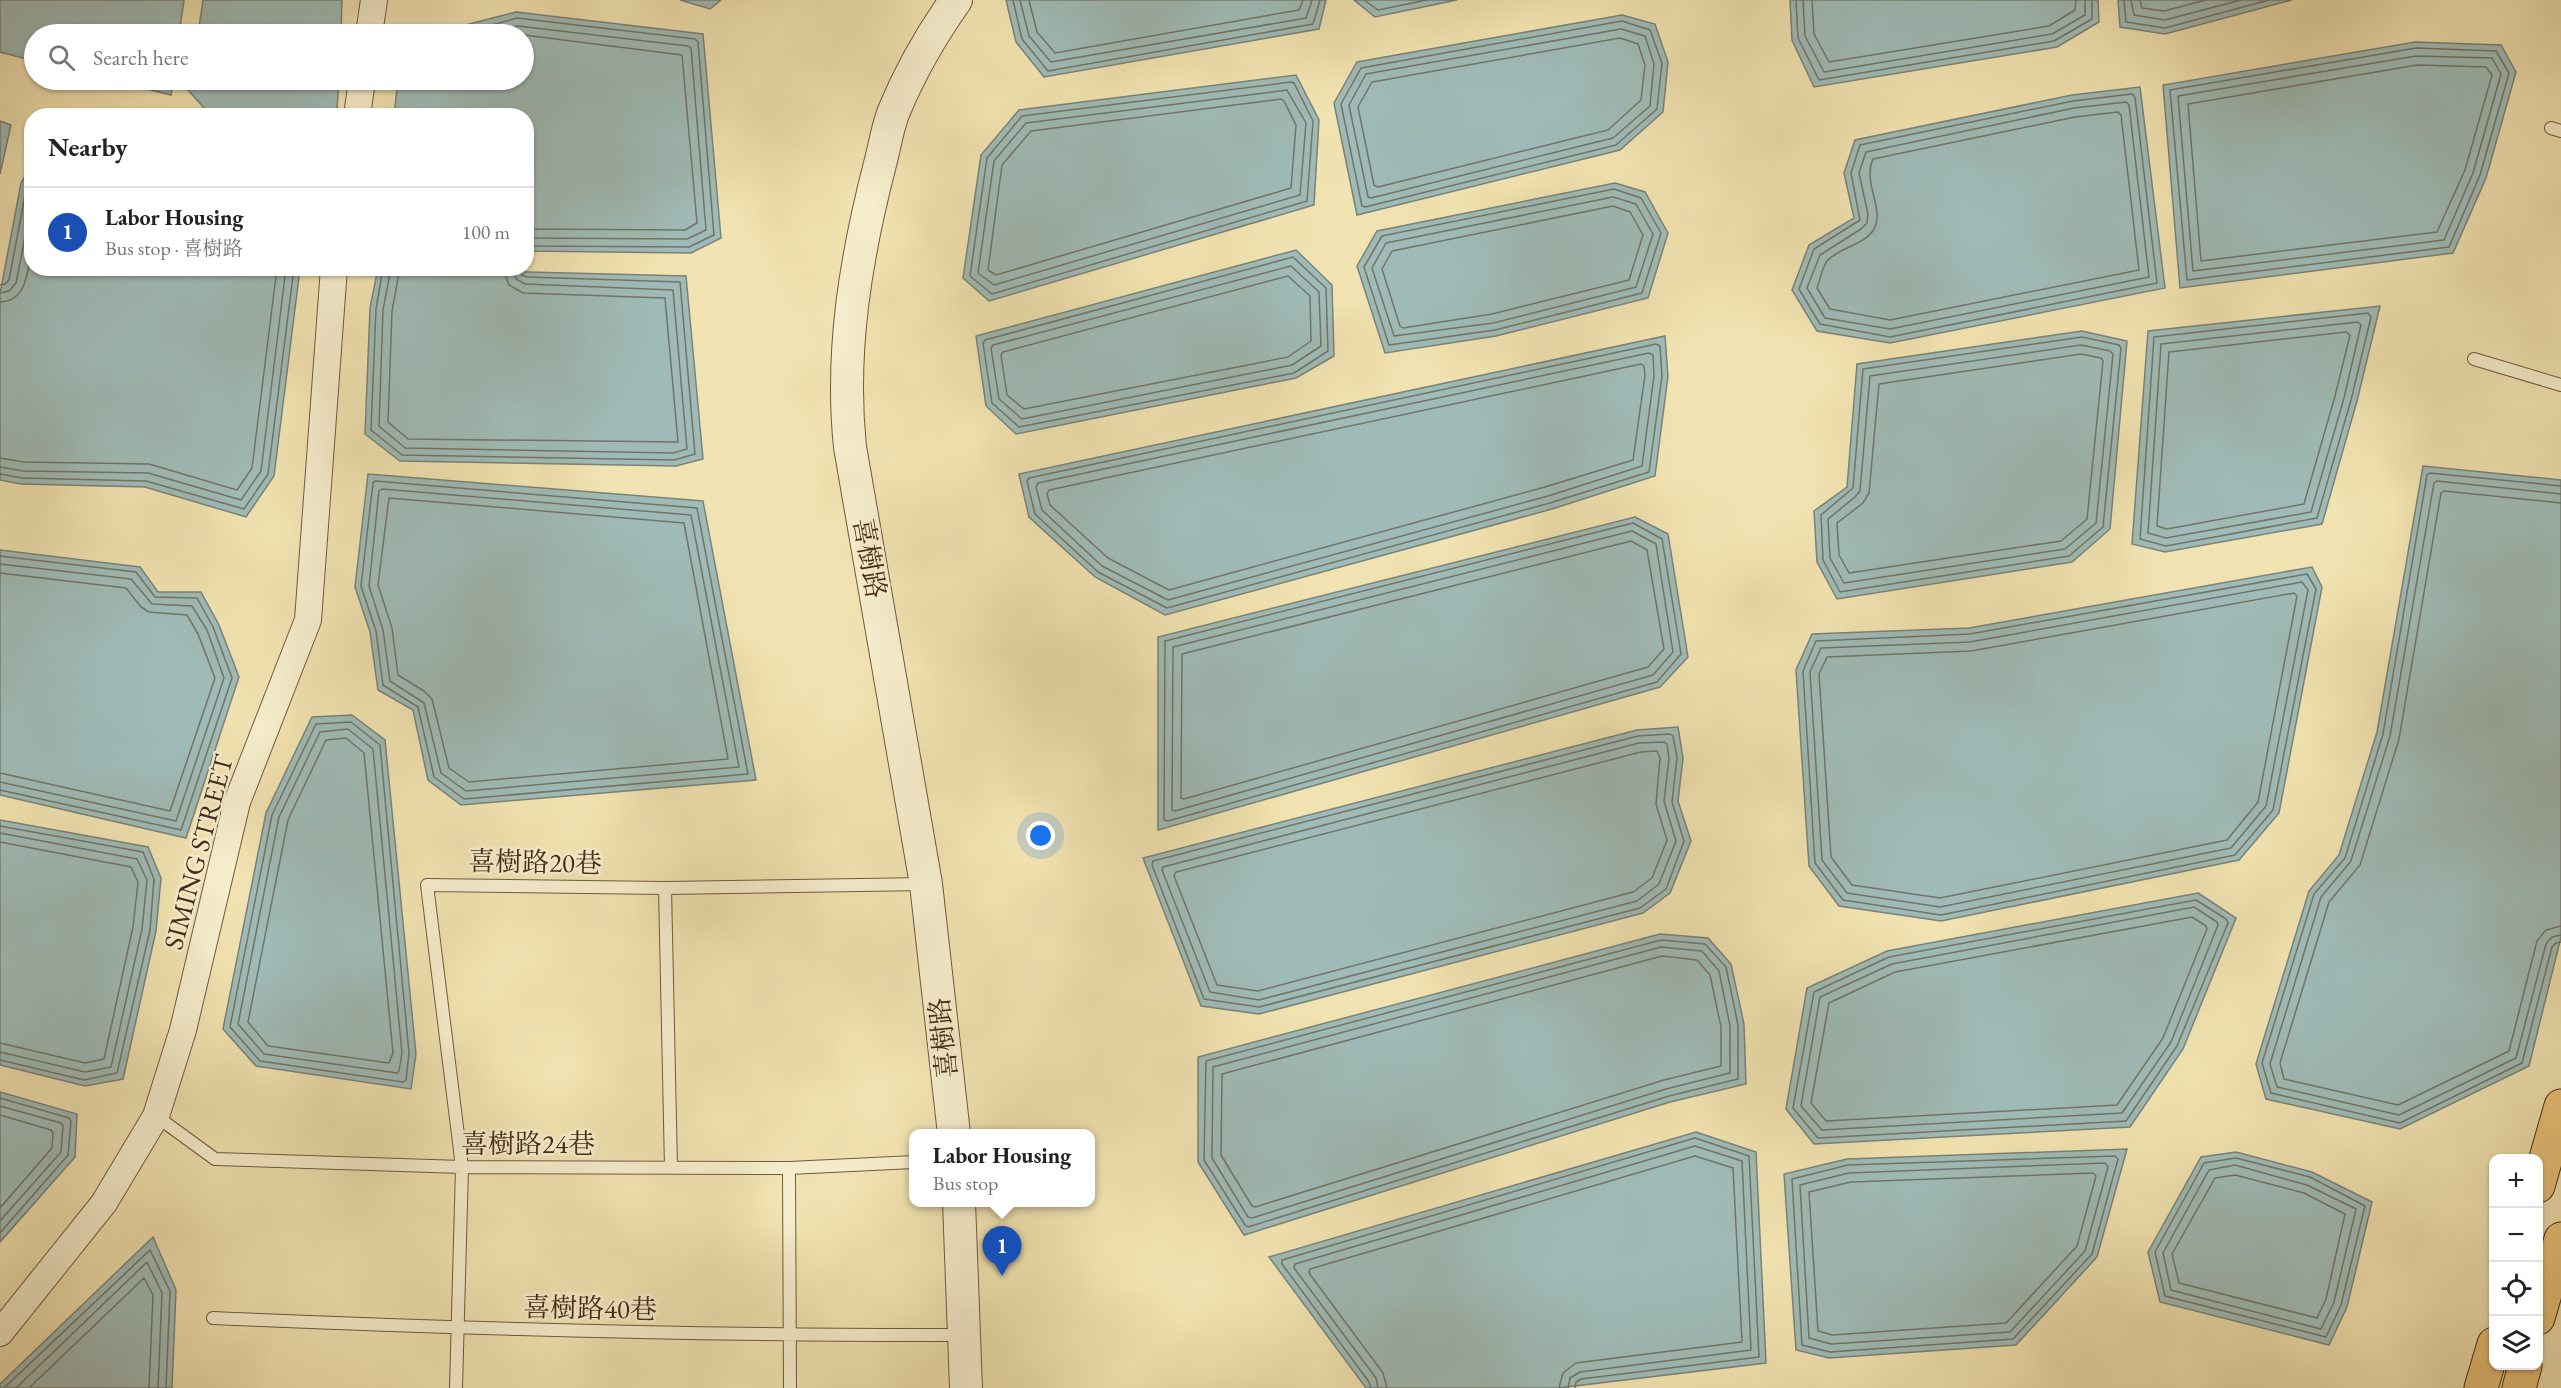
<!DOCTYPE html>
<meta charset="utf-8">
<style>
body{margin:0;font-family:"EB Garamond","Noto Serif TC",serif;background:#f2f2f2;color:#222}
.controls{position:absolute;right:18px;bottom:18px;display:grid;overflow:hidden;border-radius:12px;box-shadow:0 2px 4px #0004}
.controls button{width:54px;height:54px;display:grid;place-items:center;padding:0;border:0;border-bottom:2px solid #e0e0e0;background:#fff;color:#222;font:30px sans-serif}
.you{position:absolute;left:1041px;top:836px;width:21px;height:21px;margin:-15px;border:4px solid #fff;border-radius:50%;background:#1a73e8;box-shadow:0 0 0 9px #1a73e833}
.badge{display:grid;place-items:center;width:39px;height:39px;border-radius:50%;background:#8f2418;color:#fff;font-size:20px;font-weight:700}
.pin{position:absolute;translate:-50% -50px;filter:drop-shadow(0 2px 3px #0008)}
.pin::after{content:'';position:absolute;top:32px;width:21px;height:18px;background:inherit;clip-path:polygon(0 0,100% 0,50% 100%)}
.popup{position:absolute;left:909px;top:1129px;width:186px;height:78px;box-sizing:border-box;display:grid;place-content:center;border-radius:12px;background:#fff;filter:drop-shadow(0 2px 4px #0005);font-size:20px;white-space:nowrap;color:#767676}
.popup b{font-size:22px;color:#222}
.popup::after{content:'';position:absolute;left:50%;top:100%;margin-left:-12px;border:12px solid transparent;border-top-color:#fff}
.list{margin:0;padding:0;list-style:none}
h2{display:flex;justify-content:space-between;align-items:center;height:78px;margin:0;padding:0 24px;font-size:26px}
h2 small{font-size:20px;font-weight:400;color:#767676}
.list li{display:grid;grid-template-columns:39px 1fr auto;gap:18px;align-items:center;box-sizing:border-box;height:90px;padding:0 24px;border-top:2px solid #e0e0e0}
.list b{display:block;font-size:22px;white-space:nowrap}
.list p{margin:0;font-size:20px;white-space:nowrap;color:#767676}
.list em{font-size:20px;font-style:normal;color:#767676}
.icon{flex:none;width:33px;height:33px;fill:none;stroke:currentColor;stroke-width:2;stroke-linecap:round;stroke-linejoin:round}
.map{position:relative;flex:none;width:2561px;height:1388px;overflow:hidden}
.search{position:absolute;background:#fff;box-shadow:0 2px 4px #0004;left:24px;top:24px;width:510px;height:66px;display:flex;align-items:center;gap:15px;box-sizing:border-box;padding:0 21px;border-radius:33px;color:#767676;font-size:22px}
.panel{position:absolute;background:#fff;box-shadow:0 2px 4px #0004;left:24px;top:108px;width:510px;height:168px;border-radius:24px}
.map>svg:first-child{display:block}
.water{fill:#9fbbb7;stroke:#7b8277;stroke-width:1.5}
.lines{fill:none;stroke-linecap:round;stroke-linejoin:round}
.shore{stroke:#727467;stroke-width:1.5}
.service-casing{stroke:#705a3e;stroke-width:14}
.minor-casing{stroke:#705a3e;stroke-width:28}
.tertiary-casing{stroke:#705a3e;stroke-width:34}
.primary-casing{stroke:#452d17;stroke-width:35}
.service{stroke:#f6edcc;stroke-width:12}
.minor{stroke:#f6edcc;stroke-width:26}
.tertiary{stroke:#f6edcc;stroke-width:32}
.primary{stroke:#e8c278;stroke-width:33}
.labels{text-anchor:middle;dominant-baseline:central;stroke-width:5;stroke-linejoin:round;paint-order:stroke}
.street-label{font-size:27px;fill:#452d17;stroke:#f6edcc}
</style>
<div class="map">
<svg width="2561" height="1388" viewBox="0 0 2561 1388">
<rect width="100%" height="100%" fill="#f1e3b1"/>
<filter id="stains"><feTurbulence type="fractalNoise" baseFrequency=".00333" numOctaves="4"/><feColorMatrix values="0 0 0 0 .2 0 0 0 0 .09 0 0 0 0 .02 0 0 0 .5 -.17"/></filter>
<radialGradient id="worn" r=".72"><stop offset=".6" stop-color="#630" stop-opacity="0"/><stop offset="1" stop-color="#630" stop-opacity=".3"/></radialGradient>
<path class="water" d="M0,0h184l-5,34h-145v27l-34,-9z
M203,0h139l-1,34h-143z
M680,0h41l-11,9z
M1006,0h320l-7,29 -275,48 -28,-35z
M1354,0h103l-82,17z
M1790,0h308l1,22 -42,25 -243,40 -22,-47z
M2118,0h174l-127,34 -45,-7z
M516,12l187,22 18,204 -30,15 -164,-2 -1,-135 -132,-1 4,-35h126v-46h-75l9,-7z
M1622,15l33,9 13,38 -5,50 -43,38 -263,65 -23,-112 23,-41z
M2415,42l86,3 15,27 -30,106 -33,75 -273,35 -17,-203z
M1296,75l23,45 -5,85 -325,96 -26,-23 18,-123 38,-45z
M110,80h63l-2,15z
M190,80h149l-2,30 -4,5h-105l-22,-5 -18,-20z
M2140,87l25,201 -275,55 -73,-12 -25,-41 17,-45 45,-27 -10,-45 11,-33 217,-45z
M0,121l11,4 -11,49z
M31,166l1,102 268,1 -26,207 -28,41 -101,-30 -124,-3 -21,-4v-186l21,-111z
M1615,183l30,9 23,41 -20,65 -152,38 -111,17 -28,-87 20,-35z
M1296,250l36,35 2,71 -38,22 -280,56 -30,-28 -10,-70z
M378,268l308,8 17,183 -27,7 -276,-5 -35,-27 5,-126z
M2380,306l-23,95 -35,123 -157,28 -33,-8 16,-213z
M2082,331l45,10 -17,188 -38,33 -235,37 -20,-37 -3,-51 33,-24 10,-123z
M1665,336l3,40 -13,100 -103,33 -387,106 -70,-38 -66,-60 -10,-43z
M2423,466l138,14v457l-32,129 -129,63 -134,-30 -10,-35 53,-173 30,-36 38,-123z
M368,474l335,27 53,279 -295,25 -33,-25 -15,-70 -35,-20 -8,-58 -15,-45z
M1635,517l33,17 20,123 -28,30 -502,143v-193z
M0,550l140,17 18,25h43l18,33 20,52 -53,161 -186,-43z
M2312,567l10,20 -43,226 -40,47 -298,61 -102,-15 -30,-40 -13,-196 16,-36 157,-6z
M352,715l33,25 31,314 -5,35 -155,-23 -33,-37 43,-216 46,-96z
M1678,727l5,31 -5,43 13,40 -21,52 -27,20 -384,101 -58,-8 -58,-148 494,-128z
M0,820l148,27 13,31 -5,53 -33,148 -38,7 -85,-21z
M2198,893l38,25 -53,131 -53,78 -316,17 -28,-35 21,-121 80,-37z
M1660,934l48,4 23,26 13,60 2,60 -76,18 -426,133 -46,-73v-105z
M0,1092l77,22 -2,43 -75,85z
M1696,1132l60,20 10,211 -208,25h-192l-97,-131z
M2127,1149l-30,108 -81,88 -187,13 -33,-8 -12,-176 63,-15z
M2236,1152l76,20 60,30 -25,105 -18,38 -169,-43 -12,-50 53,-95z
M153,1237l23,53 -4,98h-172v-4z"/>
<g class="lines">
<path class="shore" d="M1013,0l9,39 26,32 265,-47 7,-24
M1020,0l9,36 22,26 255,-44 6,-18
M1029,0l8,32 18,21 244,-43 4,-10
M1364,0l14,10 49,-10
M1796,0l2,38 21,42 235,-39 38,-22v-19
M1803,0l2,36 19,36 228,-38 33,-19v-15
M1812,0l2,34 15,28 220,-36 26,-16 1,-10
M2124,0l2,22 39,6 104,-28
M2131,0l3,15 31,5 76,-20
M2140,0l2,8 22,3 42,-11
M1622,21l28,9 12,33 -5,46 -41,36 -251,62 -3,-1 -21,-102 20,-36z
M1621,29l24,7 9,28 -4,42 -37,32 -242,60 -3,-1 -19,-92 17,-31z
M459,34l58,-16 178,21 3,3 16,193 -25,12 -163,-1
M483,34l35,-8 170,20 3,2 15,182 -19,9 -161,-1
M524,35l158,20 15,168 -12,7 -159,-1
M1620,38l18,6 7,21 -4,35 -33,30 -230,57 -4,-2 -16,-78 14,-25z
M2416,48l80,3 13,22 -29,102 -31,72 -262,33 -17,-190z
M2416,56l76,2 9,16 -28,99 -29,67 -251,31 -15,-175z
M2417,65l69,2 6,8 -27,95 -28,62 -236,29 -13,-157z
M1291,82l3,1 19,38 -6,80 -315,93 -22,-18 17,-118 35,-42z
M1287,90l19,33 -6,72 -306,90 -16,-12 16,-112 32,-38z
M2132,94l3,3 22,186 -267,54 -70,-13 -21,-35 15,-40 46,-29 -9,-47 9,-28 213,-44z
M1281,99l3,2 12,24 -5,63 -295,87 -8,-5 14,-105 29,-34z
M2126,102l3,3 20,172 -259,52 -65,-11 -18,-30 13,-33 41,-26 6,-6 1,-9 -9,-41 7,-21 208,-44z
M2118,112l3,3 18,155 -249,50 -60,-11 -13,-21c3,-8 5,-20 10,-27 12,-14 37,-15 47,-32 11,-21 -12,-46 -1,-70l202,-42z
M1614,189l27,9 20,35 -19,60 -147,37 -106,15 -25,-78 18,-31z
M1613,197l23,7 17,30 -17,53 -143,36 -99,13 -22,-68 14,-25z
M1613,206l17,6 13,23 -14,45 -137,34 -89,14 -3,-2 -18,-57 10,-18z
M1293,257l33,31 2,63 -34,22 -275,54 -27,-24 -9,-60 2,-3z
M1291,266l28,26 2,54 -29,19 -270,54 -23,-20 -8,-51 2,-3z
M383,268l-7,41 -5,121 31,25 272,5 21,-6 -15,-172 -153,-5 -5,-2 -2,-7
M391,268l-8,42 -4,116 26,22 268,5 14,-4 -14,-159 -148,-6 -9,-5 -4,-11
M400,268l-8,43 -4,111 20,17 270,3 -13,-144 -142,-5 -14,-8 -6,-17
M1288,276l22,20 1,45 -23,16 -264,52 -17,-14 -6,-40 2,-3z
M0,285l5,-1 4,-4 18,-95 5,-8
M0,293l9,-2 7,-8 16,-81
M0,302c28,-1 27,-32 32,-53
M2368,313l3,4 -20,83 -34,118 -151,28 -26,-7 14,-202z
M2358,322l3,3 -17,73 -33,114 -145,26 -18,-5 13,-189z
M2346,332l4,3 -15,61 -31,108 -137,25 -10,-3 12,-174z
M2082,337l37,8 2,3 -18,179 -34,29 -229,36 -17,-32 -2,-45 32,-27 10,-119z
M1656,344l4,2 2,30 -13,96 -99,31 -383,105 -69,-36 -63,-58 -8,-33 2,-3z
M2081,345l29,6 3,3 -17,169 -31,26 -221,34 -14,-25 -2,-39 27,-22 5,-6 10,-115z
M1649,353l4,2 1,21 -12,90 -94,30 -380,104 -66,-34 -60,-56 -6,-23 2,-4z
M2081,354l20,4 2,3 -16,158 -26,22 -212,32 -10,-18 -2,-32 26,-20 6,-10 10,-109z
M1641,364l3,2 1,9 -12,85 -88,27 -376,103 -61,-32 -58,-53 -3,-11 2,-4z
M0,458l24,4 125,2 88,26 15,-22 25,-200
M0,467l23,4 125,2 93,27 20,-29 25,-203
M0,474l22,4 124,3 98,28 24,-35 26,-206
M375,481l322,27 51,266 -284,25 -30,-22 -16,-70 -35,-22 -7,-54 -15,-45 12,-103z
M2561,486l-131,-13 -3,2 -44,259 -38,124 -31,36 -52,169 9,30 129,30 122,-60 30,-116 4,-4 5,-1
M382,489l309,26 48,252 -273,24 -25,-18 -17,-70 -34,-22 -7,-51 -14,-44 10,-95z
M2561,494l-124,-13 -3,2 -44,253 -39,125 -30,36 -51,167 7,23 122,28 117,-57 30,-114 6,-7 9,-2
M389,498l295,25 44,236 -259,23 -20,-14 -17,-69 -8,-8 -26,-16 -6,-47 -14,-43z
M2561,503l-117,-12 -3,2 -42,246 -39,126 -31,37 -49,161 4,16 114,26 111,-54 28,-110 9,-11 15,-4
M1633,523l29,16 19,115 -24,28 -489,139 -4,-1 1,-179z
M1632,531l24,13 17,108 -20,23 -478,136 -3,-1 1,-163z
M1631,541l16,9 17,99 -16,18 -464,132 -3,-1 1,-144z
M0,556l136,16 19,25 42,1 16,29 19,51 -51,152 -181,-40
M0,564l131,15 21,25 40,2 15,24 17,48 -48,143 -176,-39
M0,573l126,15 15,19 8,5 38,3 11,19 17,44 -45,133 -170,-38
M2307,574l9,15 -43,221 -38,45 -294,60 -98,-15 -28,-37 -12,-192 13,-30 154,-7z
M2302,582l6,8 -42,216 -35,42 -291,59 -93,-14 -25,-33 -12,-188 11,-24 149,-6z
M2294,593l3,3 -39,206 -31,38 -287,58 -88,-13 -21,-28 -12,-183 8,-17 144,-6z
M351,722l29,23 29,308 -3,27 -3,2 -143,-21 -30,-34 42,-212 44,-91z
M348,729l25,20 29,304 -3,18 -2,2 -133,-19 -26,-30 41,-207 41,-85z
M1670,734l3,2 4,22 -5,44 12,39 -18,48 -26,19 -381,99 -55,-8 -52,-134 1,-4 485,-125z
M346,738l18,15 29,300 -4,10 -121,-17 -20,-24 40,-202 38,-80z
M1664,742l3,2 2,14 -5,43 12,40 -17,43 -22,17 -378,99 -49,-8 -48,-122 1,-3 476,-124z
M1657,751l3,7 -4,46 11,36 -15,38 -19,14 -375,99 -41,-6 -43,-109 2,-4 465,-120z
M0,826l143,26 11,27 -4,51 -33,143 -33,7 -84,-20
M0,833l137,26 10,21 -5,49 -31,138 -26,5 -85,-20
M0,842l131,25 7,15 -5,45 -29,132 -19,4 -85,-20
M2196,900l30,19 2,4 -51,123 -51,75 -308,17 -25,-30 21,-116 75,-35z
M2194,907l23,15 1,3 -47,117 -49,71 -300,17 -21,-24 19,-109 72,-33z
M2192,917l14,9 1,3 -44,109 -46,67 -291,16 -15,-18 18,-100 66,-31z
M1661,940l44,4 21,23 12,58v54l-69,17 -421,131 -3,-2 -41,-65 2,-99z
M1661,947l41,4 17,20 11,55v47l-64,16 -414,129 -4,-1 -36,-59 1,-91z
M1662,956l35,4 13,15 11,52v39l-57,14 -409,127 -3,-1 -31,-51 1,-81z
M0,1098l69,20 2,3 -3,34 -68,78
M0,1106l61,17 2,3 -2,26 -61,69
M0,1115l51,15 2,3 -1,15 -52,60
M2115,1156l3,3 -26,95 -79,85 -183,13 -28,-7 -10,-166 56,-14z
M2236,1158l74,19 55,29 -24,99 -15,32 -161,-41 -10,-44 49,-89z
M2105,1163l3,4 -23,84 -75,81 -179,12 -22,-6 -9,-153 49,-12z
M2235,1165l72,20 49,24 -22,93 -13,27 -150,-39 -8,-37 46,-83z
M2093,1173l3,3 -19,70 -71,77 -174,12 -14,-4 -9,-139 42,-10z
M2235,1175l69,18 41,21 -19,85 -9,19 -138,-35 -7,-29 43,-76z
M4,1388l146,-138 20,41 -4,97
M16,1388l131,-126 15,31 -4,95
M29,1388l115,-110 9,17 -4,93
M1371,1388l-2,-6 -87,-118v-4l413,-122 54,18 10,201 -178,22 -5,3 -1,6
M1378,1388l-2,-10 -82,-110 1,-4 400,-118 47,15 9,189 -171,22 -10,6 -2,10
M1387,1388l-4,-15 -74,-100 1,-4 385,-113 38,12 9,174 -166,21 -13,10 -4,15"/>
<defs>
<path id="service" d="M2551,128l10,3
M2474,359l87,26
M665,888l6,279
M156,1116l59,43 247,8 327,1 125,-6
M789,1168l1,220
M213,1318c250,11 501,18 752,17
M456,1388l6,-221 -35,-282 238,3 261,-4"/>
<path id="minor" d="M369,34l5,-34
M357,116l5,-36
M0,1333l104,-130 52,-87 27,-86 54,-228 71,-182 26,-352"/>
<path id="tertiary" d="M954,1134l-28,-250 -76,-437c-10,-96 6,-190 30,-283 5,-18 7,-36 14,-53 16,-39 38,-77 62,-111
M959,1202l7,186"/>
<path id="primary" d="M2538,1186l23,-80
M2538,1318l23,-79
M2481,1388l13,-44
M2519,1388l6,-22"/>
</defs>
<use href="#service" class="service-casing"/>
<use href="#minor" class="minor-casing"/>
<use href="#tertiary" class="tertiary-casing"/>
<use href="#primary" class="primary-casing"/>
<use href="#service" class="service"/>
<use href="#minor" class="minor"/>
<use href="#tertiary" class="tertiary"/>
<use href="#primary" class="primary"/>
</g>
<g class="labels">
<g class="street-label">
<text transform="translate(870 558) rotate(80)">喜樹路</text>
<text transform="translate(198 852) rotate(-75)">SIMING STREET</text>
<text transform="translate(535 862) rotate(1)">喜樹路20巷</text>
<text transform="translate(943 1038) rotate(-96)">喜樹路</text>
<text x="528" y="1143">喜樹路24巷</text>
<text transform="translate(590 1308) rotate(1)">喜樹路40巷</text>
</g>
</g>
<rect width="100%" height="100%" filter="url(#stains)"/>
<rect width="100%" height="100%" fill="url(#worn)"/>
</svg>
<div class="controls">
<button>+</button>
<button>−</button>
<button><svg class="icon" aria-label="locate" viewBox="0 0 24 24"><circle cx="12" cy="12" r="6"/><path d="M12 2v4M12 18v4M2 12h4M18 12h4"/></svg></button>
<button><svg class="icon" aria-label="layers" viewBox="0 0 24 24"><path d="M12 4l9 5-9 5-9-5zM3 14l9 5 9-5"/></svg></button>
</div>
<div class="you"></div>
<div class="pin badge" style="left:1002px;top:1276px;background:#1a4fb4">1</div>
<div class="popup"><b>Labor Housing</b>Bus stop</div>
<div class="search"><svg class="icon" aria-label="search" viewBox="0 0 24 24"><circle cx="10" cy="10" r="6"/><path d="M15 15l6 6"/></svg>Search here</div>
<section class="panel">
<h2>Nearby<small></small></h2>
<ul class="list">
<li><span class="badge" style="background:#1a4fb4">1</span><div><b>Labor Housing</b><p>Bus stop · 喜樹路</p></div><em>100 m</em></li>
</ul>
</section>
</div>
